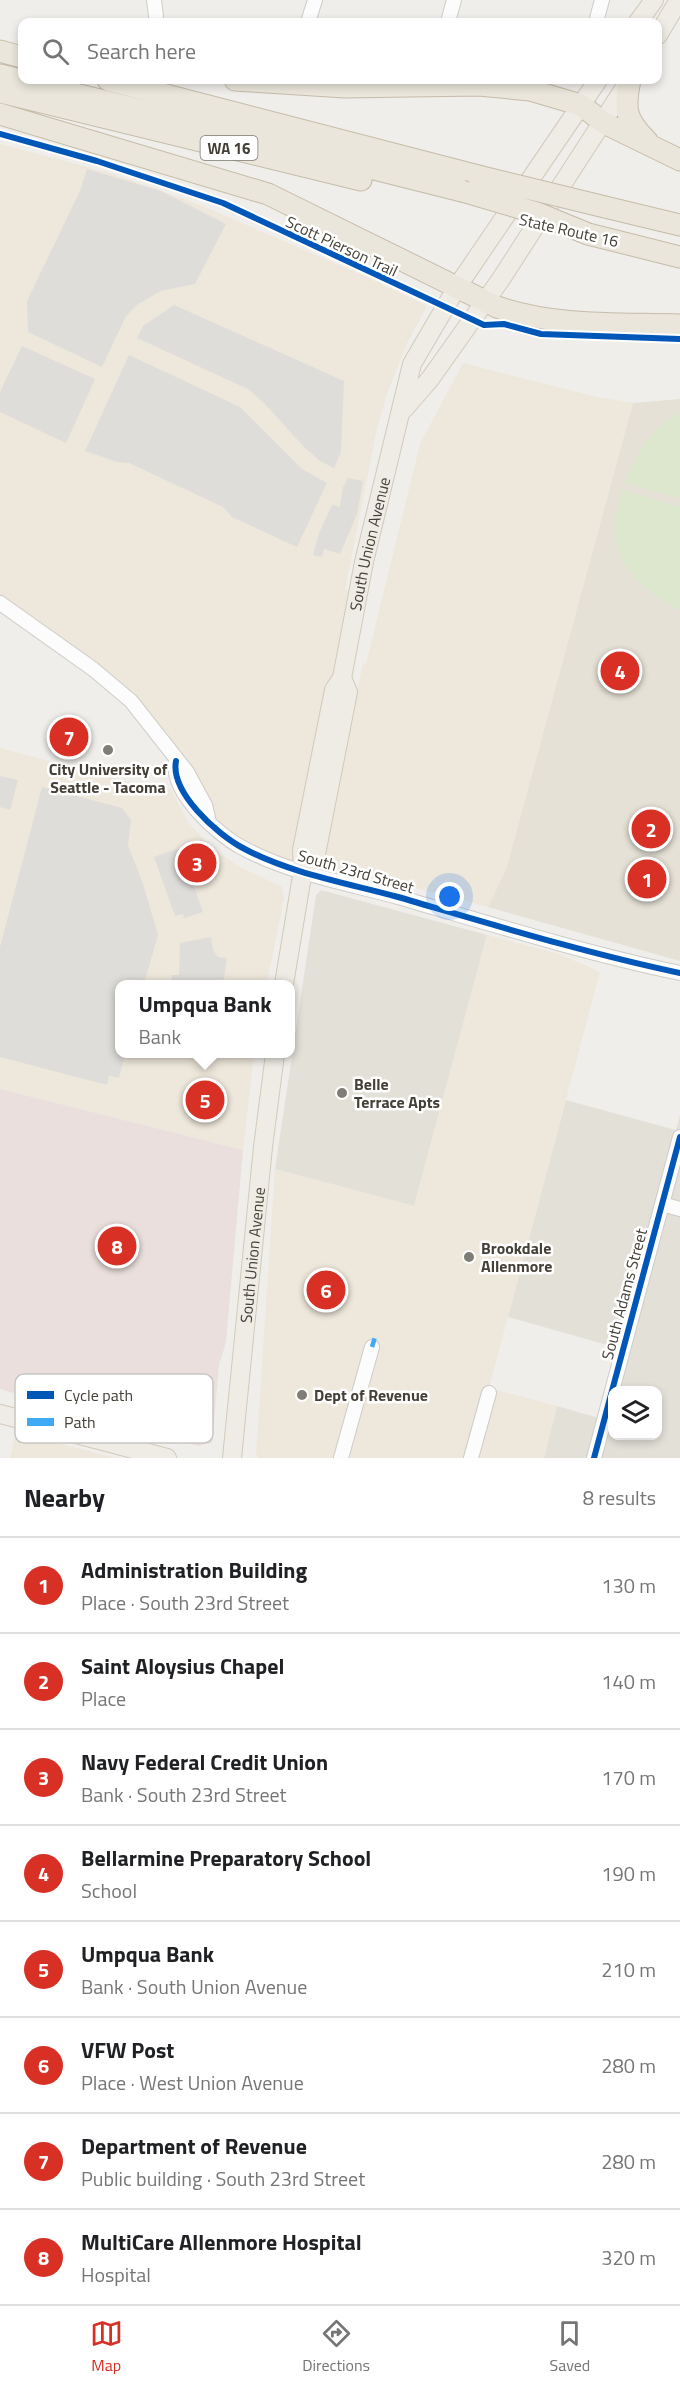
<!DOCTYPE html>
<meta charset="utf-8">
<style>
body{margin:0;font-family:"Titillium Web",sans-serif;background:#f2f2f2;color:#202124}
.controls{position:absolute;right:18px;bottom:18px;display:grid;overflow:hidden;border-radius:12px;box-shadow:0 3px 9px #0003}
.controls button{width:54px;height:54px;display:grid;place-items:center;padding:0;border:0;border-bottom:2px solid #e0e0e0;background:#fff;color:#202124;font:30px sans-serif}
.you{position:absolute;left:450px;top:897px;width:21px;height:21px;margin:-15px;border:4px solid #fff;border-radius:50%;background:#1a73e8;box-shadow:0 0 0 9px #1a73e833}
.badge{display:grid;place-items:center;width:39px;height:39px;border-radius:50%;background:#d93025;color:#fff;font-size:20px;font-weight:700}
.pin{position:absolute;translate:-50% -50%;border:3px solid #fff;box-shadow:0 2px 6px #0006}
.popup{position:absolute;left:115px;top:980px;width:180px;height:78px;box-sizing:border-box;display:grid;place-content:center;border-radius:12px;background:#fff;filter:drop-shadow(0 2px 4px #0005);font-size:20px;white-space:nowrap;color:#757577}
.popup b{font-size:22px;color:#202124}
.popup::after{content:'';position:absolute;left:50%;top:100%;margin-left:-12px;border:12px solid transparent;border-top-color:#fff}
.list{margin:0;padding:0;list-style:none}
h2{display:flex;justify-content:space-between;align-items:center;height:78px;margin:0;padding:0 24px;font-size:26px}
h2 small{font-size:20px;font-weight:400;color:#757577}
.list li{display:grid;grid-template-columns:39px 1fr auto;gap:18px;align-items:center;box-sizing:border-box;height:96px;padding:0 24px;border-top:2px solid #e0e0e0}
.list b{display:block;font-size:22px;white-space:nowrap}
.list p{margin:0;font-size:20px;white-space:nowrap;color:#757577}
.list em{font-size:20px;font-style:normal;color:#757577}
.icon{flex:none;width:33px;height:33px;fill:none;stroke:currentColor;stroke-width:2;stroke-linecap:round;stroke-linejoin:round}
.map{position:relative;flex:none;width:680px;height:1458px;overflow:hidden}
.search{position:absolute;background:#fff;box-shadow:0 3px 9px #0003;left:18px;right:18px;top:18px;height:66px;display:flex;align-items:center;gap:15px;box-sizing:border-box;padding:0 21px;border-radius:12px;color:#757577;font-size:22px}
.sheet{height:846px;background:#fff}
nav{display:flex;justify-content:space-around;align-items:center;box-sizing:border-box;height:84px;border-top:2px solid #e0e0e0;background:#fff;font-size:16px;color:#757577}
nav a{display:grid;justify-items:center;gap:3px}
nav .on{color:#d93025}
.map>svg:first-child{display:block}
.residential{fill:#e3e0d8;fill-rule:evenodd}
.commercial{fill:#eee7db}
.education{fill:#e5e1d6}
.medical{fill:#eadfdc}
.green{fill:#dce7cd}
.parking{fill:#dfddda}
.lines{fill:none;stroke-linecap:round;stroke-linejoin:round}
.minor-casing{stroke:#cdccc8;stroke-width:16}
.major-casing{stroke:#d0caba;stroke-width:20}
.highway-casing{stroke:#c5bba9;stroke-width:23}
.minor{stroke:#fdfcfc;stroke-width:14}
.major{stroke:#efece5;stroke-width:18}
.highway{stroke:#eae6db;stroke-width:21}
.highway-bridge-casing{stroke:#c5bba9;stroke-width:23;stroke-linecap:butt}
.highway-bridge{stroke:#eae6db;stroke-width:21}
.quiet{stroke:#3fa9f5;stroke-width:4.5;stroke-dasharray:9 4.5;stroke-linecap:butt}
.cycleway-casing{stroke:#fff;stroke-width:10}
.cycleway{stroke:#0057b8;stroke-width:6}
.poi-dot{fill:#807d76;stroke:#fff;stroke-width:2}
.labels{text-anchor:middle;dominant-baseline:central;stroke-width:5;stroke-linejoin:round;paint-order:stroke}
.shield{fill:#fff;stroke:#7c7973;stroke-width:1.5}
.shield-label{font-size:15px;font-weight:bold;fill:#444037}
.street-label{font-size:16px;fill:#444037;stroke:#fff}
.poi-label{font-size:16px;font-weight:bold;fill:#444037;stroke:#fff;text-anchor:start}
.key{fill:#fff;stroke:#c7c6c3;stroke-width:1.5}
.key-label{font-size:16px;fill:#444037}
</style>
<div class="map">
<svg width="680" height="1458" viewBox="0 0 680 1458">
<rect width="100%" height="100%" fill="#f0eeea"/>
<path class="residential" d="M321,890l166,45 -73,271 -139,-37 41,-274z
M566,1100l110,30 4,-15v343h-136l13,-52 42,12 19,-70 -110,-31zM612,1390h46v46h-46z"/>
<path class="commercial" d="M0,144l110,29 88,31 164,71 65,31 -20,37 -19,48 -11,37 -32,162 13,4 -55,276 -63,-21 -53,-58 -41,-73 -146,-115z
M463,363l134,34 36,6 -127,467 -18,37 -161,-42 -4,-7 40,-195 3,1 54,-220z
M0,748l144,38 27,3 17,33 22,24 28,20 44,21 2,11 -17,86h-148v70h135l-11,96 -243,-61z
M487,935l72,19 41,18 -111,416 68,18 -13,52h-285l-3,-4 19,-285 139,37z
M16,1432l99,26h-105z"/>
<path class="education" d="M680,399v562l-192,-54 18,-37 127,-467z"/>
<path class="medical" d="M0,1089l243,61 -17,192 -7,23 -7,78 -14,3 -198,-57z"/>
<path class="green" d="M680,412v86l-55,-15c11,-29 27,-55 55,-71z
M622,490l58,17v104c-53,-31 -77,-59 -58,-121z"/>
<path class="parking" d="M87,169l74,22 65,33 -31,60 -34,7 -23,13 -12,12 -24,51 -74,-35 -1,-31 53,-110z
M174,305l170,76 -3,71 -7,16 -14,-7 -15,-13 -41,-45 -16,-14 -111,-51 6,-12z
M22,346l73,33 -29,64 -66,-31v-20z
M129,355l111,52 62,62 25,14 -30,64 -65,-30 -9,-10 -94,-44 -12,-1 -32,-11z
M348,478l15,3 -6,33 -17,40 -16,-5 -2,8 -9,-2 6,-22 13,-28 8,2 3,-20z
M0,776l18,4 -8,30 -10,-3z
M42,787l80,21 9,12 -3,25 15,39 15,51 -14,49h-25v70h6l-6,24 -10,-2 -2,9 -107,-28v-110z
M180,848l23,64 -19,6 -1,-4 -8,2 -21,-59z
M211,937l2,13 5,7 9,1 -4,26h-52l1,-9h7l1,-32z"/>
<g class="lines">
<defs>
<path id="minor" d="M154,0l2,16
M308,22l7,-22
M448,22l6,-22
M596,22l6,-22
M0,603l93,66 38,32 56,71 18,33 4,17
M176,761c-6,31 41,73 65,86 47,26 106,36 157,50 93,27 187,56 282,76
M662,1204l18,5
M341,1458l31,-111
M471,1458l18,-65
M594,1458l86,-321"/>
<g id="major">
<path d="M638,22l16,-22"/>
<path d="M658,35l21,-35"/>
<path d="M404,409l26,-30 71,-100 128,-198"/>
<path d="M303,870l13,-16 32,-162 -6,-14"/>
<path id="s1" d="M284,984l19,-114 -1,-20 32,-160 8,-12 22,-116 48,-198 45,-77 141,-207"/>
<path d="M0,1414l167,44"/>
<path id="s2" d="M232,1458l31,-311 12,-93"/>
</g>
<path id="highway" d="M0,51l22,6
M0,75l462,116
M108,80l370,96
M235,80l110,7 134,-2 51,5 51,15 23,18 76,37
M630,80c-6,29 -5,39 17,61
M0,92l361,88
M0,114l268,80 229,113c59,20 121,16 183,18
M605,207l75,18
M588,234l92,23"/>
</defs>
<use href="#minor" class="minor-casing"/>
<use href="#major" class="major-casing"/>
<use href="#highway" class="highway-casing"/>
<use href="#minor" class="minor"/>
<use href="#major" class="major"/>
<use href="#highway" class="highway"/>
<defs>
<path id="highway-bridge" d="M478,176l127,31
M462,191l75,22 51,21"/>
</defs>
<use href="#highway-bridge" class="highway-bridge-casing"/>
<use href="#highway-bridge" class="highway-bridge"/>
<path class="quiet" d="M372,1347l3,-10"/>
<defs>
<path id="cycleway" d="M0,134l97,27 126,42 261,122 20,-1 37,10 139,5
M176,761c-6,31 41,73 65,86 47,26 106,36 157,50 93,27 187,56 282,76
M594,1458l86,-321"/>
</defs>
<use href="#cycleway" class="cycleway-casing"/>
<use href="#cycleway" class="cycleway"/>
</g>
<g class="poi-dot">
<circle cx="108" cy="750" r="6"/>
<circle cx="342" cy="1093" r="6"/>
<circle cx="469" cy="1257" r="6"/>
<circle cx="302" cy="1395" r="6"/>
</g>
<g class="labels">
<rect class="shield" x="200.5" y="136" width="57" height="24" rx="4.5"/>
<g class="shield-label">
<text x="229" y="148">WA 16</text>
</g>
<g class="street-label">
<text transform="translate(569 230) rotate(13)">State Route 16</text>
<text transform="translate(342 246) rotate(25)">Scott Pierson Trail</text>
<text stroke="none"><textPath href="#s1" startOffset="450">South Union Avenue</textPath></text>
<text transform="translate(356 871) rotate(16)">South 23rd Street</text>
<text stroke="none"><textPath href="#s2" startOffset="204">South Union Avenue</textPath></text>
<text transform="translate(624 1294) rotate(-75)">South Adams Street</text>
</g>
<g class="poi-label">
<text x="108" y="769" text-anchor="middle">City University of<tspan x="108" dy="18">Seattle - Tacoma</tspan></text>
<text x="354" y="1084">Belle<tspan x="354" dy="18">Terrace Apts</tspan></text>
<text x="481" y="1248">Brookdale<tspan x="481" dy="18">Allenmore</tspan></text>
<text x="314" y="1395">Dept of Revenue</text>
</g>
</g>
<rect x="15" y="1374" width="198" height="69" rx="9" class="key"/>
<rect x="27" y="1391" width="27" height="8" fill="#0057b8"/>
<rect x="27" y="1418" width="27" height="8" fill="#3fa9f5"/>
<g class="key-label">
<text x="64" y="1401">Cycle path</text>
<text x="64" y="1428">Path</text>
</g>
</svg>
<div class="controls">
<button><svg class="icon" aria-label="layers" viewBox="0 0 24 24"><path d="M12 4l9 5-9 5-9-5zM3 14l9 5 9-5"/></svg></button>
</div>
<div class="you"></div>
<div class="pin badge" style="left:647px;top:879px">1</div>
<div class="pin badge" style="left:651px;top:829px">2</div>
<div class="pin badge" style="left:197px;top:863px">3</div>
<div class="pin badge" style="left:620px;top:671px">4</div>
<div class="pin badge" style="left:205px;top:1100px">5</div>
<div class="popup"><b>Umpqua Bank</b>Bank</div>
<div class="pin badge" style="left:326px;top:1290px">6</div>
<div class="pin badge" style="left:69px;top:737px">7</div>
<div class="pin badge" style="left:117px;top:1246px">8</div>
<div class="search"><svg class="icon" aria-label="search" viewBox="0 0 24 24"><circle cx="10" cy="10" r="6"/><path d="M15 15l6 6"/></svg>Search here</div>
</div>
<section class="sheet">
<h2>Nearby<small>8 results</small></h2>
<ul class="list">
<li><span class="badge">1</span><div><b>Administration Building</b><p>Place · South 23rd Street</p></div><em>130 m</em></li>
<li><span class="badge">2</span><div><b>Saint Aloysius Chapel</b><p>Place</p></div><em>140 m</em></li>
<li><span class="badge">3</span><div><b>Navy Federal Credit Union</b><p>Bank · South 23rd Street</p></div><em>170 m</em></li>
<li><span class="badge">4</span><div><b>Bellarmine Preparatory School</b><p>School</p></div><em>190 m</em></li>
<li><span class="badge">5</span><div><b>Umpqua Bank</b><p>Bank · South Union Avenue</p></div><em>210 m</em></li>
<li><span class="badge">6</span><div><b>VFW Post</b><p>Place · West Union Avenue</p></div><em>280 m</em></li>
<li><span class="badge">7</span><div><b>Department of Revenue</b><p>Public building · South 23rd Street</p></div><em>280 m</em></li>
<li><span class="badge">8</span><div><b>MultiCare Allenmore Hospital</b><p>Hospital</p></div><em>320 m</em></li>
</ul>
</section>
<nav>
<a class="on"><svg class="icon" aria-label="map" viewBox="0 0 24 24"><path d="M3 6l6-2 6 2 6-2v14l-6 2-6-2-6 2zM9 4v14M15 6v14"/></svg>Map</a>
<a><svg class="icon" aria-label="directions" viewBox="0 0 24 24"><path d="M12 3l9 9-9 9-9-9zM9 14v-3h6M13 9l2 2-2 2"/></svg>Directions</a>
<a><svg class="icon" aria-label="saved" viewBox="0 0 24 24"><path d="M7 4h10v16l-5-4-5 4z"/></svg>Saved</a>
</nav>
